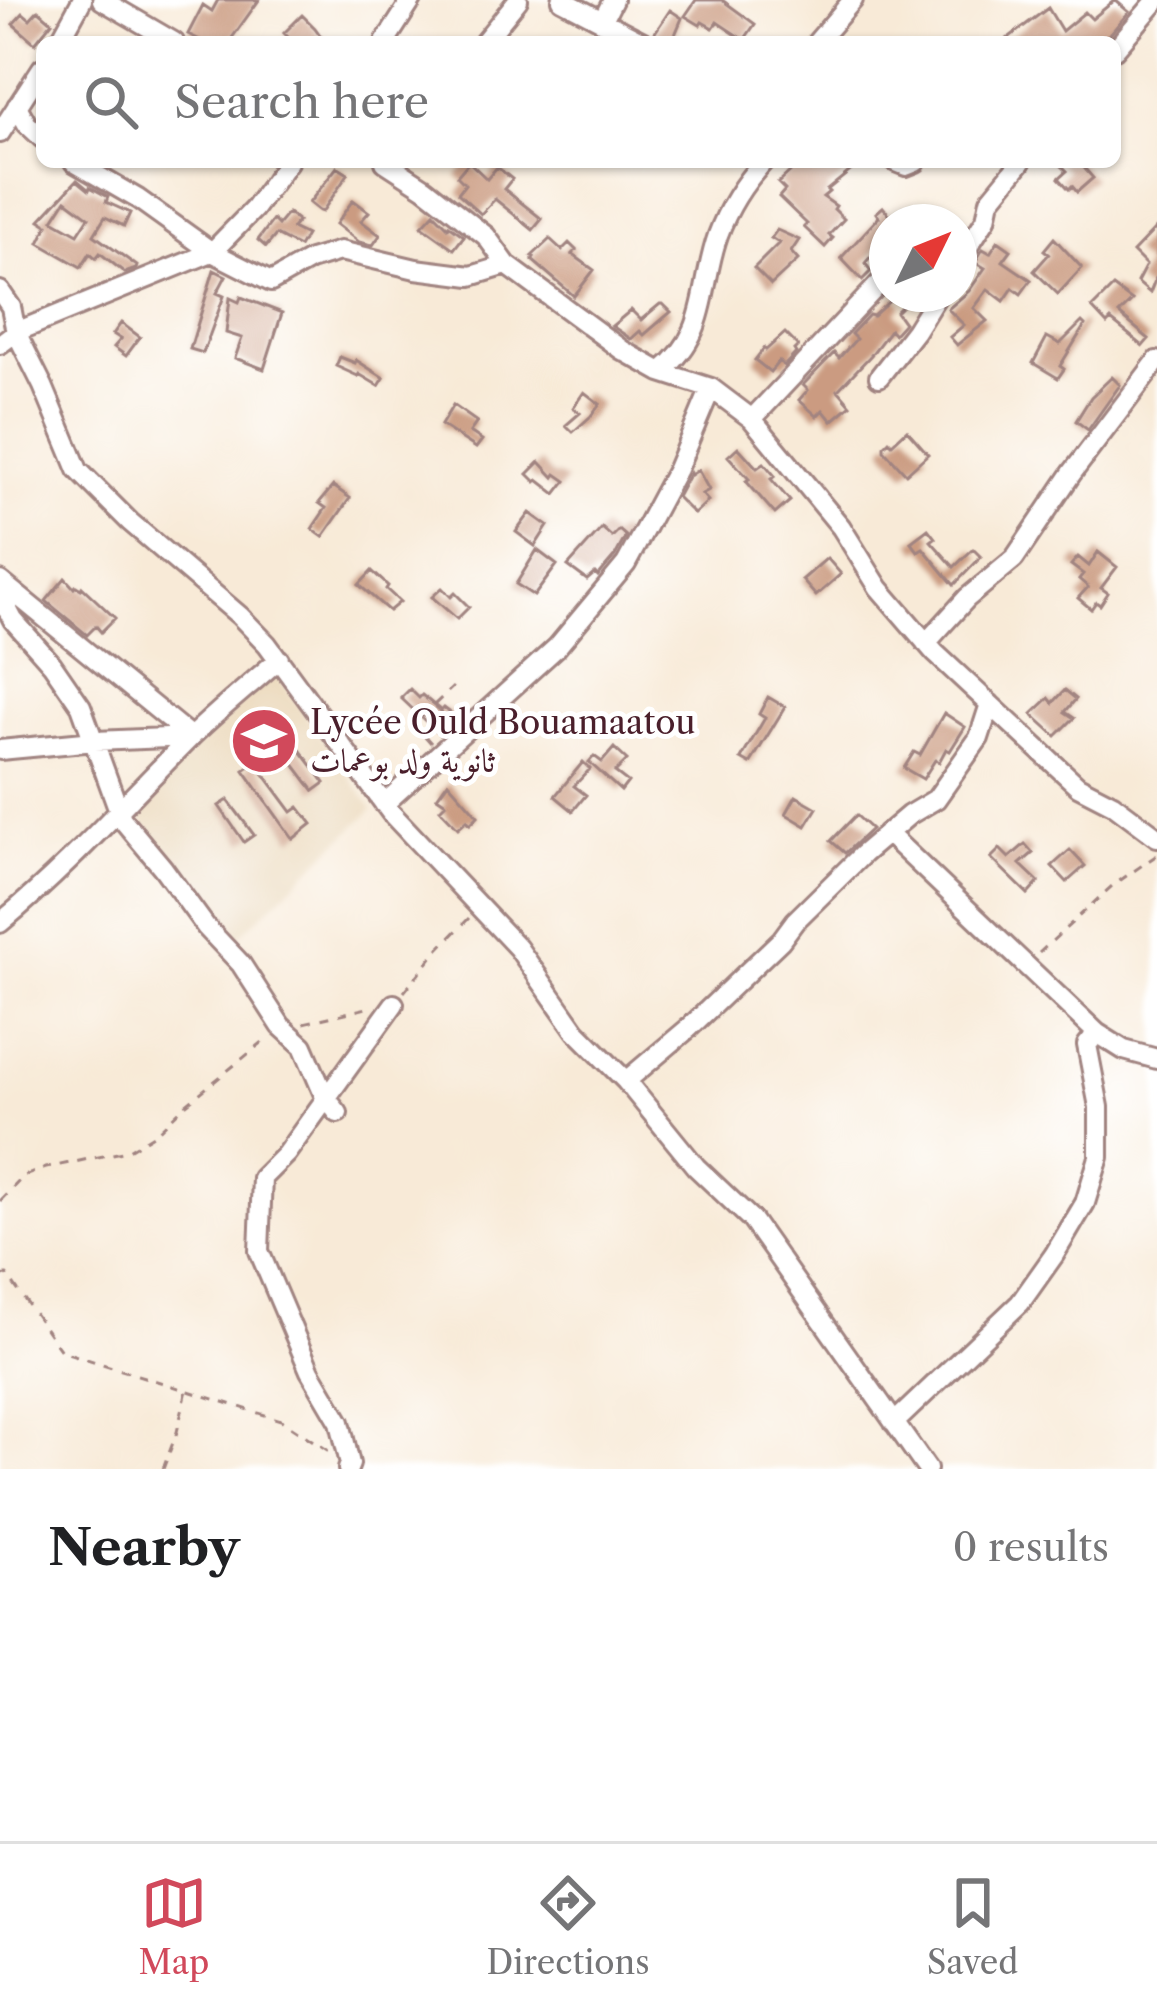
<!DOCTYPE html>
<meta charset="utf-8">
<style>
body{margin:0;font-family:"Libre Caslon Text",Amiri,serif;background:#f6f6f6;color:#202124}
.compass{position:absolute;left:869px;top:204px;width:108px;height:108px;border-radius:50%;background:#fff;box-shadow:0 3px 9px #0004;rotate:47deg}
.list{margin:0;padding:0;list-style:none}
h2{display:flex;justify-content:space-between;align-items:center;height:156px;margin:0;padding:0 48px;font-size:51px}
h2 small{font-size:39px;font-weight:400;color:#757577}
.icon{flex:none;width:66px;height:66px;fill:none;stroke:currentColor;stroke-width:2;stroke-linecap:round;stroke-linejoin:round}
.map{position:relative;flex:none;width:1157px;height:1469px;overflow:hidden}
.search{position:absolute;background:#fff;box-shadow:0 3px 9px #0004;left:36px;right:36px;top:36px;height:132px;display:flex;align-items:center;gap:30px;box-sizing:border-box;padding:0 42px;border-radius:18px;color:#757577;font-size:45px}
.sheet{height:372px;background:#fff}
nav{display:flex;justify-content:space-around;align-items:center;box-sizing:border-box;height:168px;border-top:3px solid #e0e0e0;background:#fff;font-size:33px;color:#757577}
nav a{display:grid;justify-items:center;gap:6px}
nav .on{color:#d1495b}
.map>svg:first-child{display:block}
.built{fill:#ebd8ba}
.building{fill:#cb9b81;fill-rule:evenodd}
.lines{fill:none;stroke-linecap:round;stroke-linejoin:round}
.minor-casing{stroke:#a18481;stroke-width:24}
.path{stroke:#a18481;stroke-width:3;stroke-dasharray:9 9;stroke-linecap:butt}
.minor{stroke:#fff;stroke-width:18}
.labels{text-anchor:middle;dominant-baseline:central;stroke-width:10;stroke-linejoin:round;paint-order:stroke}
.poi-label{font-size:33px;fill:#4a1f2b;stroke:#fff;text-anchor:start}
</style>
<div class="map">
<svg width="1157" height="1469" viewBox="0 0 1157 1469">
<rect width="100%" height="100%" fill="#fff"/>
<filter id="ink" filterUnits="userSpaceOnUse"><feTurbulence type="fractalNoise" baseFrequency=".00833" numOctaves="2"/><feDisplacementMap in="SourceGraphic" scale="24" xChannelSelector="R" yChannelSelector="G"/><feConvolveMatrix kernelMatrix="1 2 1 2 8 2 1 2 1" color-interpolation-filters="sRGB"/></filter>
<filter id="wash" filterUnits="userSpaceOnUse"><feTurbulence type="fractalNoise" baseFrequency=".004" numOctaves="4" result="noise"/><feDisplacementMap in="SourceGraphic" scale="48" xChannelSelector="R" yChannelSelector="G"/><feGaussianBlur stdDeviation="2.7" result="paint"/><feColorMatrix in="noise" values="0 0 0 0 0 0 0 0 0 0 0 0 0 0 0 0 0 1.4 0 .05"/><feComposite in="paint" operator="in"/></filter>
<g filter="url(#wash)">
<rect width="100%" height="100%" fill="#f8ead7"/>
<path class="built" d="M274,672l99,137 -139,132 -101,-131z"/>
<g id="blocks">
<path class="building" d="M218,0h41l-30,42h-25l-16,-8 15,-29 9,6z
M696,0h26l33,24 -11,16 -27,-18 -4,6 -11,-6 -2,3 -15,-9z
M1115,0l14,12 -19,22 -11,8h-96l45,-34 14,23 23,-19 7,7z
M38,10l14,12 -17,21 -22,-19 10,-11 7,6z
M670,10l12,8 -10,24 -18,-8z
M302,15l13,13 10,14h-32l-9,-9z
M469,162l18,17 10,-12 15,12 -8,10 38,30 -9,11 -38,-31 -14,15 -23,-21 7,-9 -8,-8z
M787,162h60l7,6 -27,22 2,2 -6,5 13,9 -2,3 10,10 -15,16 4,3 -8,9 -21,-20 3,-3 -28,-27 6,-7 -7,-7 15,-14z
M1058,162h21l14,16 -16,14 -5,-6 -3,3 -10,-11 8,-7z
M337,167l11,7 -26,38 -3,-1 -10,-8z
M77,180l12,10 1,-3 18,10 -2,5 24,11 -6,13 -19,-9 -11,18 43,31 -1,3 -11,4 -25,-20 -4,5 -6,-5 -9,14 -42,-24 9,-18 -8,-5zM66,200l23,17 -11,17 -25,-14z
M353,200l16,12 -8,9 19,14 -7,10 -14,-3 -23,-18z
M883,207l10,12 -6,3v16l-22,25 6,8 -9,9 -21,-22 38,-41 -3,-4z
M288,213l10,8 -6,7 14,7 -7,12 -23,-12 -10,12 -8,-7 15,-20 5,5z
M434,213l14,14 1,-2 15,11 -10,13 -32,-23z
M1157,227v48l-7,18 -13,-11 9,-17 -13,-13z
M777,230l22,10 -8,12 7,8 -27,25 -17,-17 25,-25 -8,-5z
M1054,238l28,30 -24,26 -24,-23 15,-17 -5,-4z
M550,239l12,11 7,-7 7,7 -4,4 22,16 -20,26 -42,-36 2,-3 -2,-1z
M998,241l13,9 -8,11 28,19 -10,14 -8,-6 -9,13 -16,-12 -14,19 13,13 -30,24 -7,-8 14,-12 -16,-16 21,-18 16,-23 -10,-6 8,-13 7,4z
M214,270l12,6 -9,17 7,3 -21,57 -13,-4z
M1113,287l19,14 -13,13 30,25 -6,7 -32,-26 -4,4 -15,-16z
M895,296l8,9 -7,7 8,11 -10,11 -4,-4 -19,25 -33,35 13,15 -19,16 -9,-11 -6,6 -18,-16 9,-10 -5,-5 31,-32 5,5 17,-19 -5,-5 18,-19 4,1z
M241,297l41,16 -18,56 -29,-11 7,-20 -16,-5 4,-35 9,4z
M660,304h3l8,8 -27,23 -4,-4 -9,8 -19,-13 19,-16 10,10z
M1082,322l3,3 -25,41 4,3 -6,9 -25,-15 14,-26 13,7z
M121,323l19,14 -14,19 -12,-9 7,-8 -8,-5z
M785,333l13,13 -4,4 2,3 -12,13 -5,-5 -9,11 -15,-12 9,-12 2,2z
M340,357l15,6 1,-3 28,18 -5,8 -20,-12 -1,2 -22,-10z
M1112,377l8,8 -32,45 -12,-9 15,-24z
M584,392l16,12 -9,12 -18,16 -7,-7 14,-12 -7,-5z
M453,405l24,17 -7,10 12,8 -6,8 -35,-23z
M907,430l21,24 -22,20 -22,-24v-4l5,-5 3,3z
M738,447l19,21 7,-5 11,13 -4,3 19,22 -15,13 -29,-33 3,-2 -21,-23z
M540,462l14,15 2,-3 10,7 -10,13 -18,-14 -2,2 -8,-8z
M698,470l11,20 -7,4 6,7 -14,13 -17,-17 13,-24 1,2z
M333,486l17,12 -27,39 -11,-8 14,-21 -7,-5z
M530,513l18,13 -13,20 -19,-14z
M602,528l10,9 7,-7 7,6 -11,20 -17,20 -3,-3 -8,7 -19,-14z
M928,529l7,9 -4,3 23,26 19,-18 8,8 -27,28 -31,-37 -5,3 -7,-9z
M537,550l20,15 -23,31 -18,-12z
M1098,552l19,15 -16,21 7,5 -8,12 -4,-3 -5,7 -13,-11 10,-11 -9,-8 4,-5 -12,-9 7,-8 11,9z
M827,558l14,16 -25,22 -14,-16z
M372,571l16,15 -2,3 14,13 -11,9 -30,-26z
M65,578l9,10 2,-2 5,3 1,-2 33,31 -14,14 -5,-6 -9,9 -41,-34z
M442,588l9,9 4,-4 14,14 -12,12 -25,-22z
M410,689l9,9 3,-3 19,16 3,-3 13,10 -17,17 -39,-37z
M1065,690l11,9 -11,13 9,6 -18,18 -24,-22 17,-16 4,5z
M768,697l17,10 -35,57 -9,-5 24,-41 -6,-4z
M944,713l21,14 -15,24 -4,-2 -7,13 -4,-2 -12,19 -19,-11 10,-16 6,3z
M298,747l27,36 -11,8 -27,-36z
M614,748l13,12 -12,12 13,10 -7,9 -32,-29 5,-6 8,6z
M255,762l37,50 7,-5 13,17 -19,15 -49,-69z
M583,762l7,7 -16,17 12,9 -13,16 -18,-15z
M448,782l30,34 -8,8 -3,-4 -9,8 -18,-19 6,-6 -9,-6z
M796,796l21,12 -11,18 -20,-12z
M228,800l26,35 -10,7 -25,-36z
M856,815l15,14 -26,24 -14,-12z
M1025,844l8,9 -13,11 19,18 -11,12 -37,-36 9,-9 9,9z
M1070,850l15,16 -18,16 -15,-16z"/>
</g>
</g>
<g filter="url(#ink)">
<use href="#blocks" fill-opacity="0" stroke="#a18481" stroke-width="3"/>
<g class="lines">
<defs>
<path id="minor" d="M102,0l72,42
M562,0l81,42
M602,22l11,-22
M59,42l23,-42
M385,42l27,-42
M484,42l34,-42
M817,42l36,-42
M1115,49l42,-49
M17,106l10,18 15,14
M0,133l42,-65
M74,162l64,37 74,53 59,30 39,-22 30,-9 76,18 55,7 36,-11
M385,162l40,26 61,48 21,29 115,85 39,22 50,16 41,31 89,108 38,61 56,65 143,133 35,18 44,33
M896,162l10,4 10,-4
M959,261l27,-42 4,-19 31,-38
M0,291l11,16 5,25 27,54 35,84 52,52 110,94 27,28 124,169 127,135 58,83 50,50 70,86 55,52 176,250
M0,344l16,-12 196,-80 42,-43 34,-47
M661,372c49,-40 38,-83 57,-137 10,-27 26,-52 45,-73
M879,377l36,-46 23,-37
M752,419l128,-136 7,-3
M0,581l191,156
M0,595l13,25 39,44 29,42 41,113 41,49 43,59 35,37 40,62 22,20 22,51 13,16
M926,643l41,-45 47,-39 58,-86 85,-112
M0,750l95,-9 96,-4
M384,804l173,-157 69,-83 51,-95 34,-81
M887,833l210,200 27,17 33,9
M0,923c68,-56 126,-121 188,-183 29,-29 61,-54 91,-81
M626,1081l64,-54 91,-87 14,-19 68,-67 46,-39 27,-16 43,-61 11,-34
M894,1423l126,-120 34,-48 31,-52 14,-46v-50l-12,-62 10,-12
M348,1469l2,-5 -10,-42 -30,-51 -51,-120 3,-73 24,-24 108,-150"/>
</defs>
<use href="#minor" class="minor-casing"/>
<path class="path" d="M431,743l-17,-19 39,-37
M1039,953l73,-67 45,-31
M404,992l34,-42 31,-32
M304,1023l67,-16
M0,1201l24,-25 22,-8 81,-17 28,-17 29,-28 85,-69
M0,1276l7,-1 54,76 220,69 48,31
M163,1469l14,-37 10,-42"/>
<use href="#minor" class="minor"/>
</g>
</g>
<defs>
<symbol id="school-disc" viewBox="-11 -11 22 22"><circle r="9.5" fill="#d1495b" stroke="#fff"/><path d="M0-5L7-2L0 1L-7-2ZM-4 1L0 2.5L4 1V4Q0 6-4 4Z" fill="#fff"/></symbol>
</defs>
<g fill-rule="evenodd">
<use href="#school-disc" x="226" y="703" width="76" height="76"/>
</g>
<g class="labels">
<g class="poi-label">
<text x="310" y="722">Lycée Ould Bouamaatou<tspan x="310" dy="38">ثانوية ولد بوعمات</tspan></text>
</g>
</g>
</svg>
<svg class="compass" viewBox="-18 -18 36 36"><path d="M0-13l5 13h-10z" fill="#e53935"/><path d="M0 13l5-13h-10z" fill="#757577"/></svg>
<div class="search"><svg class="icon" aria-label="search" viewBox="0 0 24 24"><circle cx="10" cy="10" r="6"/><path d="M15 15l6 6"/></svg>Search here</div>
</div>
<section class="sheet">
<h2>Nearby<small>0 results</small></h2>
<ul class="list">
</ul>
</section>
<nav>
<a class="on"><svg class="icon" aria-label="map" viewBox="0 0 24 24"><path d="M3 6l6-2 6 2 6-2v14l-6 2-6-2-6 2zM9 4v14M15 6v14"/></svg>Map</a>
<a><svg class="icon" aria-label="directions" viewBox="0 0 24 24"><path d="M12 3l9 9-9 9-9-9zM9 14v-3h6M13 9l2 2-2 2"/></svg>Directions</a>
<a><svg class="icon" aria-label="saved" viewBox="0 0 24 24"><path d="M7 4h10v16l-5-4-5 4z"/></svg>Saved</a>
</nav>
